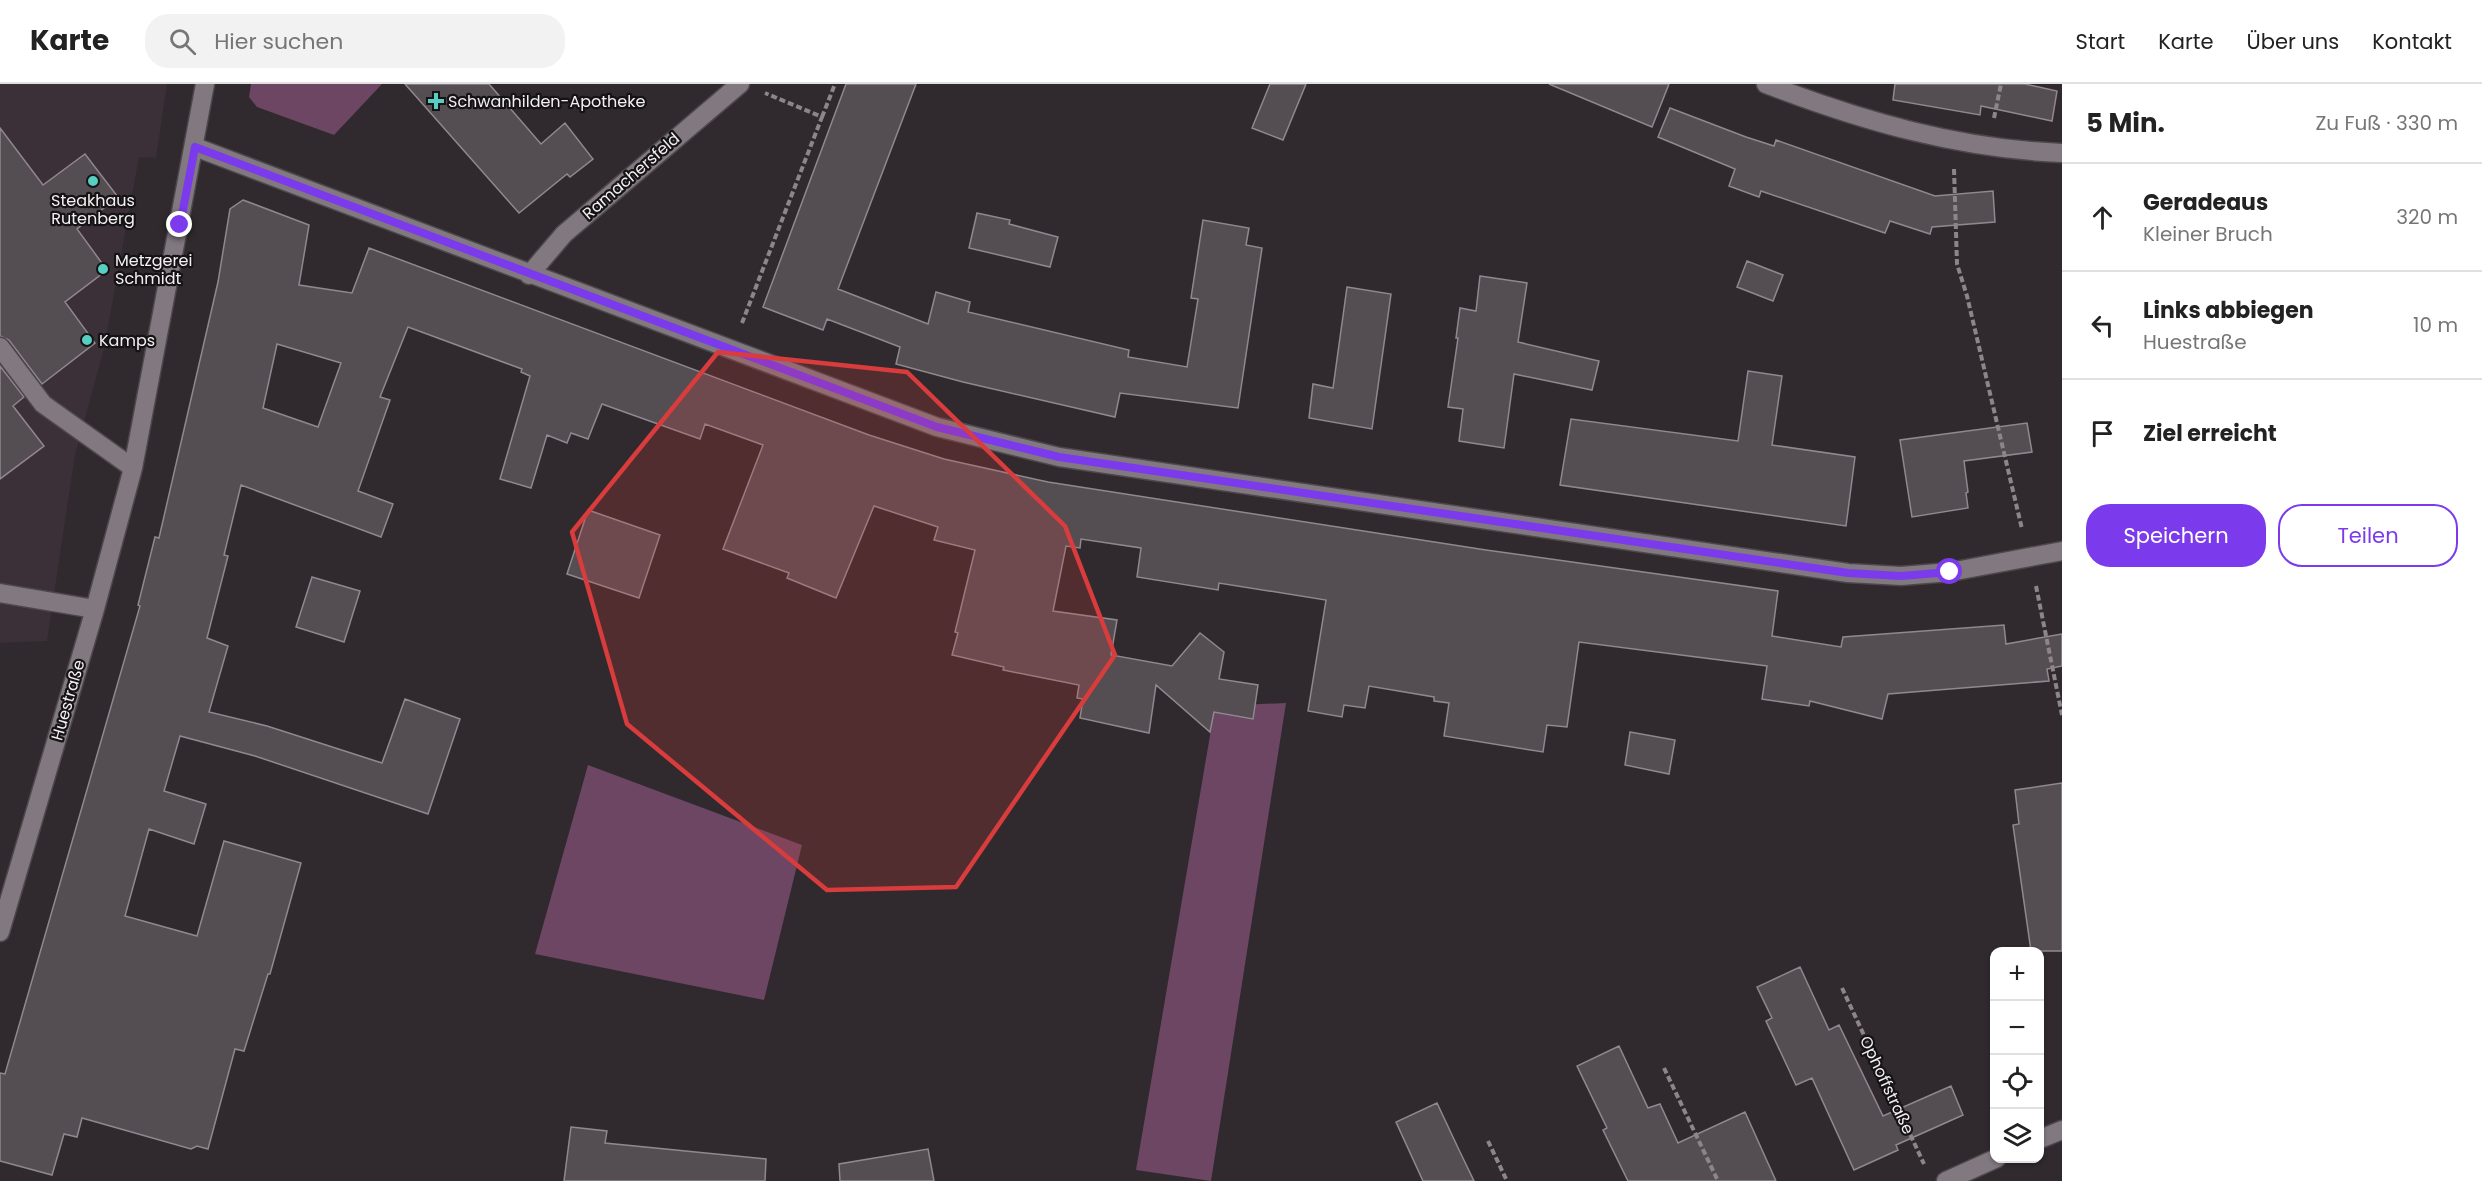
<!DOCTYPE html>
<html lang="de">
<meta charset="utf-8">
<style>
body{margin:0;font-family:Poppins,sans-serif;background:#f2f2f2;color:#222}
.controls{position:absolute;right:18px;bottom:18px;display:grid;overflow:hidden;border-radius:12px;box-shadow:0 2px 4px #0004}
.controls button{width:54px;height:54px;display:grid;place-items:center;padding:0;border:0;border-bottom:2px solid #e0e0e0;background:#fff;color:#222;font:30px sans-serif}
.stop{position:absolute;width:18px;height:18px;margin:-14px;border:4px solid #7c3aed;border-radius:50%;background:#fff}
.stop.end{background:#7c3aed;border-color:#fff;box-shadow:0 2px 6px #0008}
.list{margin:0;padding:0;list-style:none}
h2{display:flex;justify-content:space-between;align-items:center;height:78px;margin:0;padding:0 24px;font-size:26px}
h2 small{font-size:20px;font-weight:400;color:#767676}
.list li{display:grid;grid-template-columns:39px 1fr auto;gap:18px;align-items:center;box-sizing:border-box;height:108px;padding:0 24px;border-top:2px solid #e0e0e0}
.list b{display:block;font-size:22px;white-space:nowrap}
.list p{margin:0;font-size:20px;white-space:nowrap;color:#767676}
.list em{font-size:20px;font-style:normal;color:#767676}
.actions{display:flex;gap:12px;padding:18px 24px}
.actions a{flex:1;padding:14px 0;border:2px solid #7c3aed;border-radius:24px;text-align:center;font-size:21px;color:#7c3aed}
.actions .main{background:#7c3aed;color:#fff}
.icon{flex:none;width:33px;height:33px;fill:none;stroke:currentColor;stroke-width:2;stroke-linecap:round;stroke-linejoin:round}
.map{position:relative;flex:none;width:2062px;height:1097px;overflow:hidden}
header{display:flex;align-items:center;gap:36px;box-sizing:border-box;height:84px;padding:0 30px;background:#fff;border-bottom:2px solid #e0e0e0}
header strong{font-size:28px}
nav{display:flex;gap:33px;margin-inline-start:auto;font-size:21px}
.search{width:420px;height:54px;background:#f2f2f2;display:flex;align-items:center;gap:15px;box-sizing:border-box;padding:0 21px;border-radius:24px;color:#767676;font-size:22px}
main{display:flex}
aside{flex:1;background:#fff}
.map>svg:first-child{display:block}
.built{fill:#3b2f38}
.green{fill:#6c4663}
.building{fill:#544d52;stroke:#90888e;stroke-width:1.5;fill-rule:evenodd}
.lines{fill:none;stroke-linecap:round;stroke-linejoin:round}
.minor-casing{stroke:#4d474c;stroke-width:21}
.path{stroke:#8c868a;stroke-width:4;stroke-dasharray:6 3;stroke-linecap:butt}
.minor{stroke:#81797f;stroke-width:18}
.route{stroke:#7c3aed;stroke-width:8}
.marked{fill:#d93c3c;fill-opacity:0.2;stroke:#d93c3c;stroke-width:4.5;stroke-linejoin:round}
.poi-dot{fill:#57cec1;stroke:#161315;stroke-width:2}
.labels{text-anchor:middle;dominant-baseline:central;stroke-width:4.5;stroke-linejoin:round;paint-order:stroke}
.poi-label{font-size:16px;fill:#f4eff2;stroke:#161315;text-anchor:start}
.street-label{font-size:16px;fill:#f4eff2;stroke:#161315}
</style>
<header>
<strong>Karte</strong>
<div class="search"><svg class="icon" aria-label="search" viewBox="0 0 24 24"><circle cx="10" cy="10" r="6"/><path d="M15 15l6 6"/></svg>Hier suchen</div>
<nav><a>Start</a><a>Karte</a><a>Über uns</a><a>Kontakt</a></nav>
</header>
<main>
<div class="map">
<svg width="2062" height="1097" viewBox="0 0 2062 1097">
<rect width="100%" height="100%" fill="#302a2e"/>
<path class="built" d="M0,0h167l-11,74 -17,-1 -35,191 -29,107 -28,186 -47,2z"/>
<path class="green" d="M251,0h131l-48,51 -77,-28 -8,-10z
M1286,619l-75,478 -75,-11 79,-464z
M588,681l214,80 -38,155 -229,-46z"/>
<path class="building" d="M405,0h84l52,60 24,-21 28,36 -23,18 -3,-3 -48,39z
M846,0h70l-78,205 90,35 8,-32 34,10 -2,10 161,38 -1,7 59,10 11,-68 -7,-1 12,-78 46,8 -3,17 16,3 -24,160 -118,-15 -5,24 -152,-35 -67,-18 4,-17 -73,-28 -4,11 -60,-23z
M1270,0h36l-23,56 -31,-12z
M1549,0h120l-17,43z
M1895,0h130l32,7 -5,30 -71,-15 -1,9 -87,-15z
M1670,24l76,29 28,9 2,-6 159,56 58,-5 2,31 -63,5 -2,7 -40,-13 -5,12 -124,-42 -2,6 -30,-11 6,-17 -77,-32z
M0,44l43,57 42,-31 33,43 -41,32 30,41 -42,32 30,41 -53,41 -33,-44 -9,-4z
M243,116l66,25 -10,60 53,8 17,-45 500,187 75,24 104,23 438,68 292,41 -6,45 69,11 2,-10 161,-12 2,19 56,-10v32l-15,3 2,12 -161,13 -6,25 -72,-18 -1,5 -47,-7 5,-33 -188,-24 -12,85 -20,-2 -4,27 -99,-16 5,-33 -15,-2v-4l-65,-11 -4,22 -21,-3 -2,12 -34,-6 18,-111 -107,-17 -1,7 -81,-13 4,-29 -60,-9 -1,9 -14,-2 -13,65 64,9 -6,35 61,11 28,-33 24,19 -5,27 39,6 -5,34 -39,-7 -4,20 -54,-47 -7,48 -69,-15 3,-19 -6,-1 2,-13 -76,-15 1,-3 -52,-12 6,-22 -3,-1 20,-82 -41,-10 4,-13 -64,-21 -38,92 -49,-20 2,-5 -66,-24 40,-104 -58,-21 -5,15 -98,-35 -14,35 -17,-6 -4,10 -20,-8 -16,53 -31,-9 30,-103 -9,-4 1,-3 -114,-42 -28,70 10,3 -32,91 35,13 -12,33 -140,-52 -17,70 4,1 -21,82 21,8 -19,66 58,14 115,37 23,-64 55,20 -32,95 -173,-58 -75,-20 -16,55 42,13 -12,40 -45,-15 -24,87 72,20 27,-95 77,22 -31,111h-2l-24,77 -9,-2 -27,100 -11,-3 -6,3 -109,-31 -5,19 -13,-3 -12,41 -52,-14v-88l5,1 135,-468 -2,-1 17,-68 4,1 59,-256 12,-73zM277,260l64,19 -23,64 -55,-19z
M977,129l33,7 -1,4 49,13 -8,30 -81,-19z
M1747,177l36,14 -10,26 -36,-14z
M1480,192l47,7 -9,59 81,19 -7,29 -78,-16 -10,74 -45,-7 4,-32 -15,-2 10,-69h-2l4,-30 16,3z
M1347,203l44,7 -19,135 -63,-11 4,-34 20,4z
M0,282l24,31 -11,9 31,40 -44,33z
M1748,287l34,5 -10,69 83,12 -9,69 -286,-41 11,-66 167,22z
M2027,339l5,29 -68,9 4,31 -2,1 2,15 -56,9 -12,-77z
M588,426l72,25 -21,63 -72,-24z
M312,493l48,14 -16,51 -48,-15z
M1630,648l45,8 -6,34 -44,-9z
M2062,699v168h-31l-18,-126 6,-1 -4,-34z
M1800,883l29,63 10,-5 44,91 68,-30 12,29 -67,30 2,5 -44,20 -42,-92 -16,7 -30,-64 6,-3 -15,-31z
M1619,962l29,62 12,-4 18,39 67,-31 31,69h-148l-25,-51 4,-2 -30,-62z
M1437,1019l23,49 14,29h-51l-27,-59z
M571,1043l36,4 -2,12 161,16 -1,22h-201z
M928,1065l6,32h-94l-1,-17z"/>
<g class="lines">
<defs>
<path id="minor" d="M1766,0c96,37 193,65 296,69
M195,63l742,280 122,30 789,116 53,3 49,-4 112,-21
M529,191l35,-41 176,-150
M0,263l43,57 90,64
M0,509l95,16
M0,848l95,-323 38,-141 72,-384
M2040,1055l22,-9
M1946,1097l51,-23"/>
</defs>
<use href="#minor" class="minor-casing"/>
<path class="path" d="M822,33l13,-33
M1994,34l7,-34
M1954,85l3,95 10,32 55,233
M742,239l80,-206 -57,-24
M2036,502l26,129
M1842,904l82,176
M1664,984l54,113
M1488,1057l19,40"/>
<use href="#minor" class="minor"/>
</g>
<g class="lines">
<path class="route" d="M180,141l15,-78 742,280 122,30 789,116 53,3 49,-4"/>
</g>
<path class="marked" d="M718,268l189,20 158,154 50,129 -159,232 -129,3 -200,-166 -55,-192z"/>
<g class="poi-dot">
<path d="M433 8h6v6h6v6h-6v6h-6v-6h-6v-6h6z"/>
<circle cx="93" cy="97" r="6"/>
<circle cx="103" cy="185" r="6"/>
<circle cx="87" cy="256" r="6"/>
</g>
<g class="labels">
<g class="poi-label">
<text x="448" y="17">Schwanhilden-Apotheke</text>
<text x="93" y="116" text-anchor="middle">Steakhaus<tspan x="93" dy="18">Rutenberg</tspan></text>
<text x="115" y="176">Metzgerei<tspan x="115" dy="18">Schmidt</tspan></text>
<text x="99" y="256">Kamps</text>
</g>
<g class="street-label">
<text transform="translate(631 92) rotate(-41)">Ramachersfeld</text>
<text transform="translate(68 616) rotate(-74)">Huestraße</text>
<text transform="translate(1887 1001) rotate(65)">Ophoffstraße</text>
</g>
</g>
</svg>
<div class="controls">
<button>+</button>
<button>−</button>
<button><svg class="icon" aria-label="locate" viewBox="0 0 24 24"><circle cx="12" cy="12" r="6"/><path d="M12 2v4M12 18v4M2 12h4M18 12h4"/></svg></button>
<button><svg class="icon" aria-label="layers" viewBox="0 0 24 24"><path d="M12 4l9 5-9 5-9-5zM3 14l9 5 9-5"/></svg></button>
</div>
<div class="stop" style="left:1950px;top:488px"></div>
<div class="stop end" style="left:180px;top:141px"></div>
</div>
<aside>
<h2>5 Min.<small>Zu Fuß · 330 m</small></h2>
<ul class="list">
<li><svg class="icon" aria-label="ahead" viewBox="0 0 24 24"><path d="M12 20V5M6 11l6-6 6 6"/></svg><div><b>Geradeaus</b><p>Kleiner Bruch</p></div><em>320 m</em></li>
<li><svg class="icon" aria-label="left" viewBox="0 0 24 24"><path d="M17 20v-9H6M10 6l-5 5 5 5"/></svg><div><b>Links abbiegen</b><p>Huestraße</p></div><em>10 m</em></li>
<li><svg class="icon" aria-label="arrive" viewBox="0 0 24 24"><path d="M6 21V4h12l-3 4 3 4H6"/></svg><div><b>Ziel erreicht</b></div></li>
</ul>
<div class="actions"><a class="main">Speichern</a><a>Teilen</a></div>
</aside>
</main>
